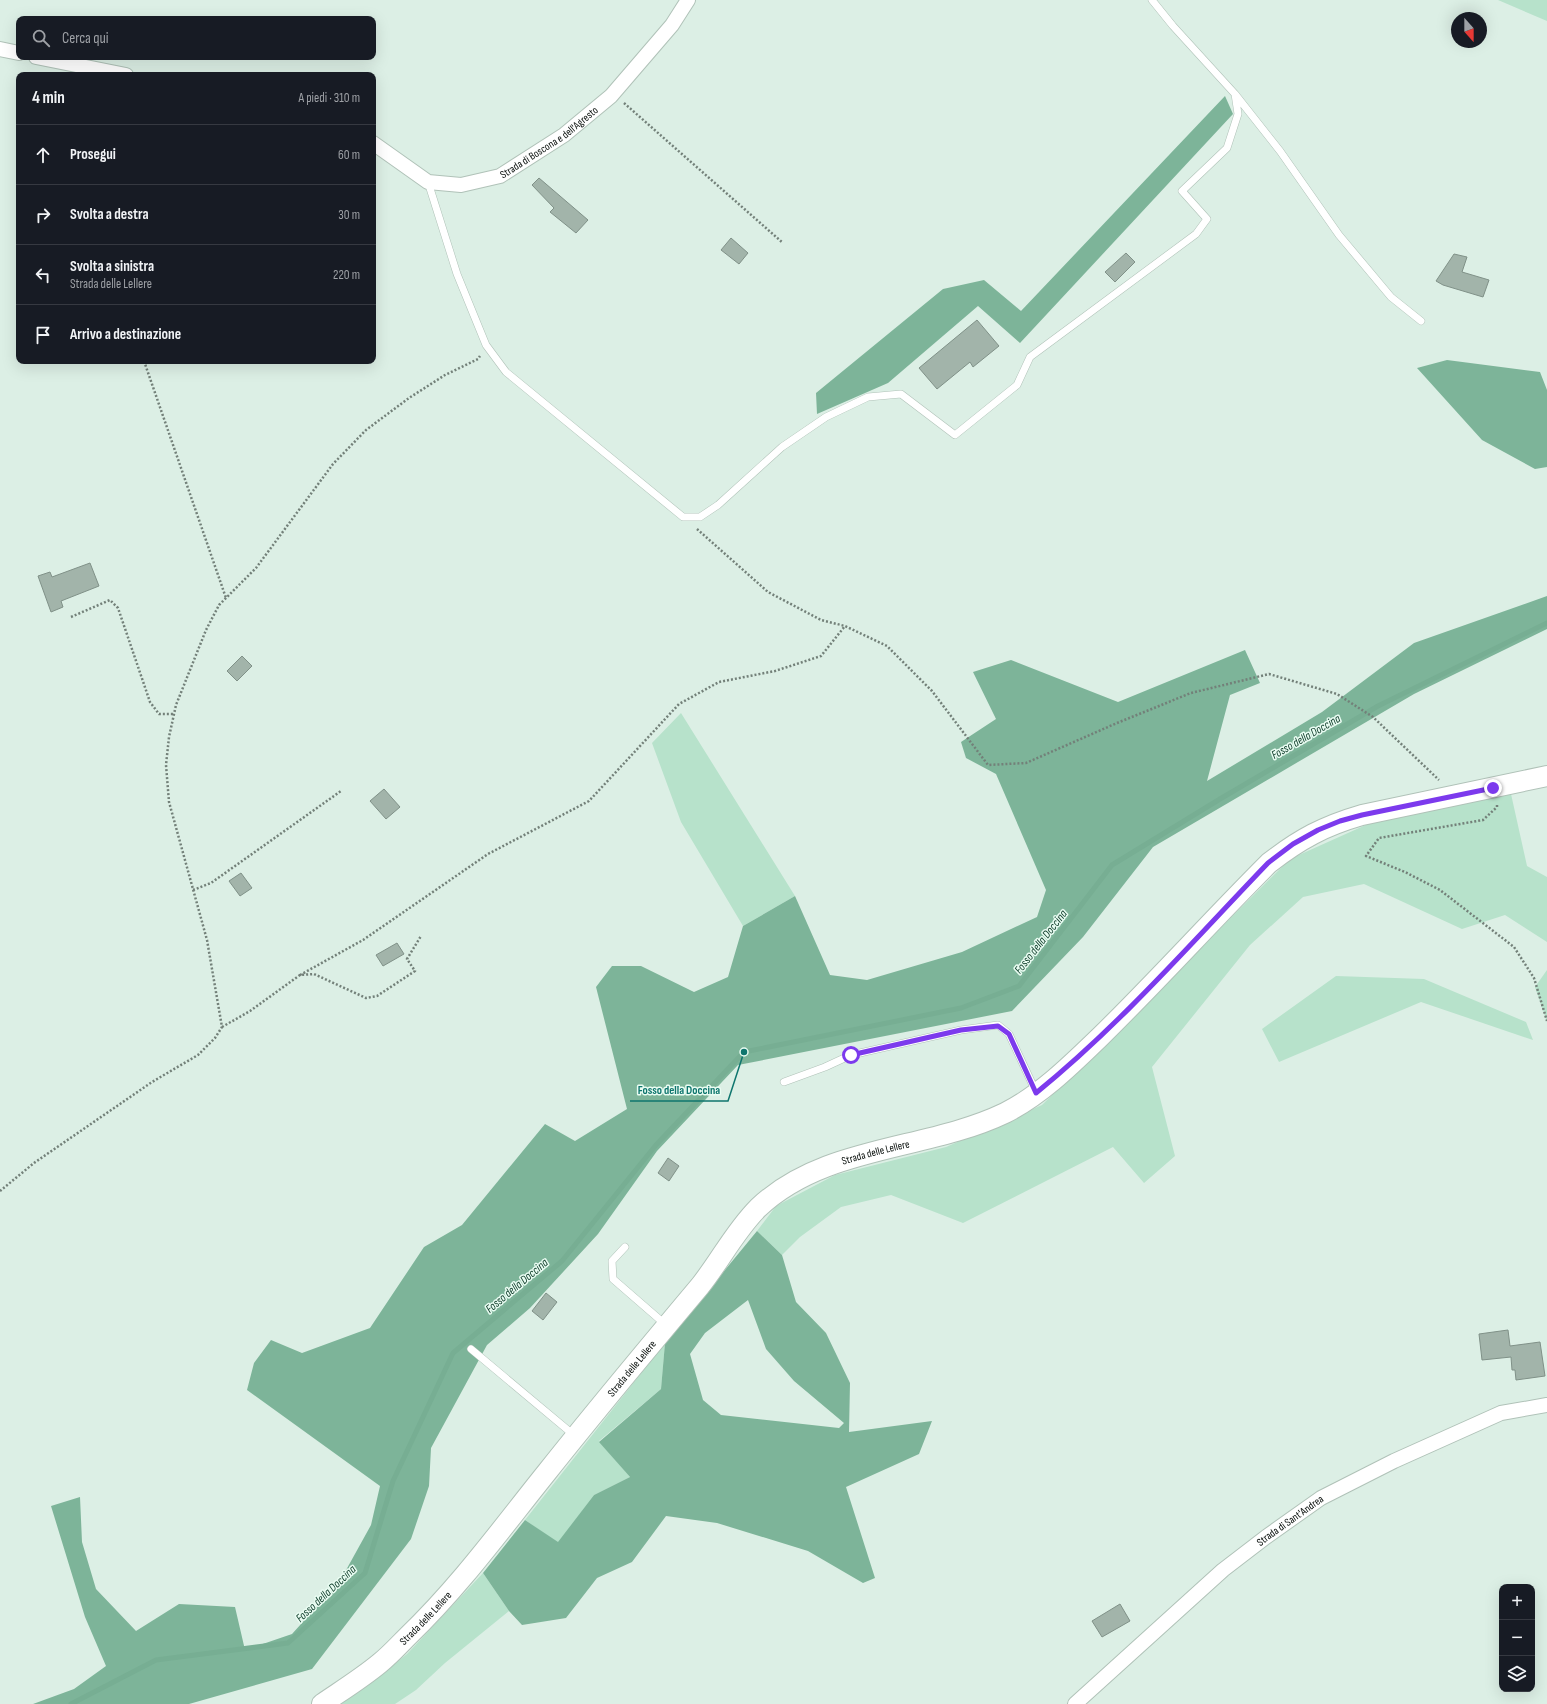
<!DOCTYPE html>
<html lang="it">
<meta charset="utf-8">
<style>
body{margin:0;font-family:"Sofia Sans Condensed",sans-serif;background:#242831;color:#f1f3f6}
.controls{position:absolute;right:12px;bottom:12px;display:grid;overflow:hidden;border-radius:8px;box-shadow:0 4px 16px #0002}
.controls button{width:36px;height:36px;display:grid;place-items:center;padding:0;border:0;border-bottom:1px solid #363941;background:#171b24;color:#f1f3f6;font:20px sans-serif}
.compass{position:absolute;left:1451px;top:12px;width:36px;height:36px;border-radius:50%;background:#171b24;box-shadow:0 4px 16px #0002;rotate:159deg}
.stop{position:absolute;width:12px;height:12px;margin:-9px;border:3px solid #7c3aed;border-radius:50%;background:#fff}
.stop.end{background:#7c3aed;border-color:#fff;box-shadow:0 1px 4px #0008}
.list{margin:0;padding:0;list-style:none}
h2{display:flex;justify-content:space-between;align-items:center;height:52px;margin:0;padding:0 16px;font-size:17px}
h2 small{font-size:13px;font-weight:400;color:#9ea1a6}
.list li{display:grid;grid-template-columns:26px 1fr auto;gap:12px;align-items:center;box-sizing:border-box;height:60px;padding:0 16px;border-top:1px solid #363941}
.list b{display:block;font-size:15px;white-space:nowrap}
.list p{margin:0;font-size:13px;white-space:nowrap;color:#9ea1a6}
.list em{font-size:13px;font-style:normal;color:#9ea1a6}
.icon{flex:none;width:22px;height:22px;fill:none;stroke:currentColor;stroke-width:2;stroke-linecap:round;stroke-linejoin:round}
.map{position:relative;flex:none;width:1547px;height:1704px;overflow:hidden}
.search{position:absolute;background:#171b24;box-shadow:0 4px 16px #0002;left:16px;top:16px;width:360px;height:44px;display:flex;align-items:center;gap:10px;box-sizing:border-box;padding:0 14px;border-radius:8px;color:#9ea1a6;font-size:15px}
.panel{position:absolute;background:#171b24;box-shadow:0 4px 16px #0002;left:16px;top:72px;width:360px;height:292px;border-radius:8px}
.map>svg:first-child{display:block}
.green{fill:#b7e2cb}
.forest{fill:#7db499;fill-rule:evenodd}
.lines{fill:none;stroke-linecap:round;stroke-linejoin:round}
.stream{stroke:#77ae93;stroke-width:5}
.building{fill:#a2b4aa;stroke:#809188}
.lane-casing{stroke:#b0c2b8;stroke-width:8}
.street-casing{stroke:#b0c2b8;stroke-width:16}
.secondary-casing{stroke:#b0c2b8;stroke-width:22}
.path{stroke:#738079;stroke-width:2.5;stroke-dasharray:2 2;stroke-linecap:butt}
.lane{stroke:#fff;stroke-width:7}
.street{stroke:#fff;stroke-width:14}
.secondary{stroke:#fff;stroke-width:20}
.route{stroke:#7c3aed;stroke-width:5}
.labels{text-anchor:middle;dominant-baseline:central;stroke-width:3;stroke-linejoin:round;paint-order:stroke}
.street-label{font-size:11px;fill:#080e0b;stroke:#e9fcf2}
.water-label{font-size:12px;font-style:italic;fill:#13412e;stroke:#e9fcf2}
.leader{fill:none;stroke:#0f766e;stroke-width:1.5}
.callout-dot{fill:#0f766e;stroke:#e9fcf2;stroke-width:1.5}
.callout-label{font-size:12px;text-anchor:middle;font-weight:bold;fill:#0f766e;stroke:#e9fcf2;stroke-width:3;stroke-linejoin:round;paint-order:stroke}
</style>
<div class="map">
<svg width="1547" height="1704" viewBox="0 0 1547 1704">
<rect width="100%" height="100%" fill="#dcefe5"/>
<path class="green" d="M1498,0h49v21z
M681,713l114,183 -52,30 -62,-104 -29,-79z
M1511,794l16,72 20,11v65l-42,-27 -43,14 -98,-45 -61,13 -53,48 -98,122 23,89 -31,27 -31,-36 -150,76 -72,-28 -50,12 -41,30 -18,18 -25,-24 19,-25 59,-31 111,-28 96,-42 248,-246 78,-35z
M1547,970v52l-12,-35z
M1336,976l88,3 102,43 7,18 -112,-38 -142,60 -17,-33z
M665,1343l-4,46 -62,52 31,36 -36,18 -36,48 -33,-23z
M483,1573l26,38 -64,52 -29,27 -21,14h-55l24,-16 43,-34z"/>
<path class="forest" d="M1225,96l8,18 -213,229 -42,-37 -90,77 -71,31 -1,-21 127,-104 41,-9 37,31z
M1447,360l93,12 7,18v77l-12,2 -53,-29 -65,-72z
M1547,596v33l-133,65 -261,153 -70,90 -71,74 -274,54 -81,86 -59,83 -68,74 -43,37 -56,103 -2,38 -18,53 -99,130 -123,35h-156l41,-15 32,-23 -21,-49 -34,-111 29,-9 2,45 14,47 40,42 43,-27 56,3 10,43 47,-16 48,-53 31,-56 9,-39 -133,-96 7,-27 17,-23 31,13 68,-25 54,-81 38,-22 83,-101 30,17 52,-32 -31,-122 16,-21h29l53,26 34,-15 15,-51 52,-30 35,79 37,5 95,-28 75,-35 9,-27 -50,-116 -30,-16 -5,-16 35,-23 -23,-47 38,-12 107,42 127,-52 15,33 -30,12 -23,86 115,-69 92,-69z
M757,1231l25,24 14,47 30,31 24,50 -1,49 83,-11 -13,33 -73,33 29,91 -12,5 -55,-32 -91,-28 -51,-7 -34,46 -35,16 -31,40 -44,7 -13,-14 -26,-38 42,-53 33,22 36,-47 36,-18 -31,-35 62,-53 4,-46zM748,1300l18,49 28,32 50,42 -5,5 -118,-13 -18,-15 -13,-46 15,-21z"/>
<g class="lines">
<path class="stream" d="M71,1704l85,-44 132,-17 77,-70 28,-92 60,-128 109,-92 94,-116 88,-93 217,-44 58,-22 93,-121 108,-66 158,-93 169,-83"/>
</g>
<path class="building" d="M539,178l49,42 -12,13 -26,-21 4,-4 -22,-23z
M731,238l17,15 -9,11 -18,-14z
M1126,253l9,9 -20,20 -10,-10z
M1454,254l13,3 -5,15 27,8 -6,17 -40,-12 -7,-4z
M977,320l22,26 -26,21 -3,-5 -33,27 -18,-21z
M90,563l9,23 -38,15 2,6 -12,5 -13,-36 12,-4 2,5z
M242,656l10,10 -15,15 -10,-10z
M384,789l16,18 -14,12 -16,-18z
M241,873l11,15 -12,8 -11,-15z
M397,943l7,11 -21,12 -7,-11z
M668,1158l11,8 -10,15 -11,-8z
M546,1293l11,9 -14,18 -11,-9z
M1508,1330l2,16 30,-4 5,34 -29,4 -1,-10h-3l-1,-13 -29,3 -3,-26z
M1120,1604l10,17 -28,16 -10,-16z"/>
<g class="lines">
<defs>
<path id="lane" d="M1235,94l45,57 59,84 52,62 30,24
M428,182l29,92 29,71 20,27 177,145h17l18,-12 64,-58 44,-30 42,-20 33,-3 54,41 62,-50 13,-28 166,-123 11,-15 -25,-28 45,-43 11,-34 -3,-20 -62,-68 -21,-26
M784,1082l41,-15 26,-12 110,-25 37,-5 11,9 27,58
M625,1247l-13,14 1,18 53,46
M471,1349l104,87"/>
<g id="street">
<path d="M0,49l19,4"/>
<path d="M36,57l90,18"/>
<path id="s1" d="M373,143l55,39 33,3 39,-9 64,-41 47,-39 61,-71 16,-25"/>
<path id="s2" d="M1075,1704l148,-134 43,-33 55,-39 73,-37 107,-48 46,-8"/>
</g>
<g id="secondary">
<path id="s3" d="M322,1704c19,-13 40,-26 58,-41 10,-8 19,-18 28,-27 52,-50 94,-108 139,-164 50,-63 101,-124 153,-186 20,-25 35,-55 58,-78 66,-63 168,-57 247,-95 36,-18 67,-49 96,-77 57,-56 111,-116 168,-173 31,-24 55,-37 93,-48l185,-39"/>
</g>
</defs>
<use href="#lane" class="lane-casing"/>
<use href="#street" class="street-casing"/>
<use href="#secondary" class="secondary-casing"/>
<path class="path" d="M624,103l159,140
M144,361l82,237
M697,529l71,63 53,28 24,6 42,20 45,45 56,74 38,-2 91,-40 74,-30 78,-19 68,20 36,23 66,63
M71,617l39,-17 8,8 32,94 9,12h15
M1497,805v2l-14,13 -104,18 -13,18 39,16 35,18 74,57 20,31 13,43
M193,890l18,-7 130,-92
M300,975l63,-35 125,-86 101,-53 90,-97 40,-22 56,-11 46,-15 24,-30
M222,1027l28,-16 50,-36 14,-1 52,24 11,-2 38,-25 -8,-12 14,-23
M0,1191l34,-28 118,-81 46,-27 17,-17 7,-11 -15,-87 -38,-138 -3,-37 3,-28 7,-32 30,-75 13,-25 37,-37 77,-104 33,-34 43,-32 36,-23 33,-16 2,-3"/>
<use href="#lane" class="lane"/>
<use href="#street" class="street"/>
<use href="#secondary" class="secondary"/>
</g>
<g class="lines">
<path class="route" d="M851,1055l110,-25 37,-4 11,8 27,59c85,-69 157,-152 232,-230l25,-19 25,-14 22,-9 22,-6 131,-27"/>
</g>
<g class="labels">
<g class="street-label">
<text stroke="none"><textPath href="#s1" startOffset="200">Strada di Boscona e dell'Agresto</textPath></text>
<text stroke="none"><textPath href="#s3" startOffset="795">Strada delle Lellere</textPath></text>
<text stroke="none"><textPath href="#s3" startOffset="459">Strada delle Lellere</textPath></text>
<text stroke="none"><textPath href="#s2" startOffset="283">Strada di Sant'Andrea</textPath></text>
<text stroke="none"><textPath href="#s3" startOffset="135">Strada delle Lellere</textPath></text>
</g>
<g class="water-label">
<text transform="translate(1306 737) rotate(-30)">Fosso della Doccina</text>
<text transform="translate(1041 942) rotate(-52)">Fosso della Doccina</text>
<text transform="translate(517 1286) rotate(-40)">Fosso della Doccina</text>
<text transform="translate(326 1594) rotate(-43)">Fosso della Doccina</text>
</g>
</g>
<path class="leader" d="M744 1052L728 1101H630"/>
<circle class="callout-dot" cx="744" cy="1052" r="4"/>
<g class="callout-label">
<text x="679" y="1094">Fosso della Doccina</text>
</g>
</svg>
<div class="controls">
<button>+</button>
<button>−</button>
<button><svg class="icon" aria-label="layers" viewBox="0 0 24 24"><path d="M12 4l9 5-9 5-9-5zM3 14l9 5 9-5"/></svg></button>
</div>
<svg class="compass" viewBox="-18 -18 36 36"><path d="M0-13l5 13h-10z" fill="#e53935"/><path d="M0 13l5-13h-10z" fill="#9ea1a6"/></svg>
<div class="stop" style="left:851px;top:1055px"></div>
<div class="stop end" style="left:1493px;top:788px"></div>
<div class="search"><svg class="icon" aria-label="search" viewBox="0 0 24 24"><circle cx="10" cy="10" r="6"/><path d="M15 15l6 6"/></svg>Cerca qui</div>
<section class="panel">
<h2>4 min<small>A piedi · 310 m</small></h2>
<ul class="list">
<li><svg class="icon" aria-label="ahead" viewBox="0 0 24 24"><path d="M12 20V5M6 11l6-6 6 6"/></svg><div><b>Prosegui</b></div><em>60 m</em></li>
<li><svg class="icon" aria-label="right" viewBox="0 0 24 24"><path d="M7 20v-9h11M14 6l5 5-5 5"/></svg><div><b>Svolta a destra</b></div><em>30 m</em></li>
<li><svg class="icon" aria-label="left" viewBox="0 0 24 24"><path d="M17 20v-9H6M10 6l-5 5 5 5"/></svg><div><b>Svolta a sinistra</b><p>Strada delle Lellere</p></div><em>220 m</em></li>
<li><svg class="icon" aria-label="arrive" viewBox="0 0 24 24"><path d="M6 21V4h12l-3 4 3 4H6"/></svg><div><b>Arrivo a destinazione</b></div></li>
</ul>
</section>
</div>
